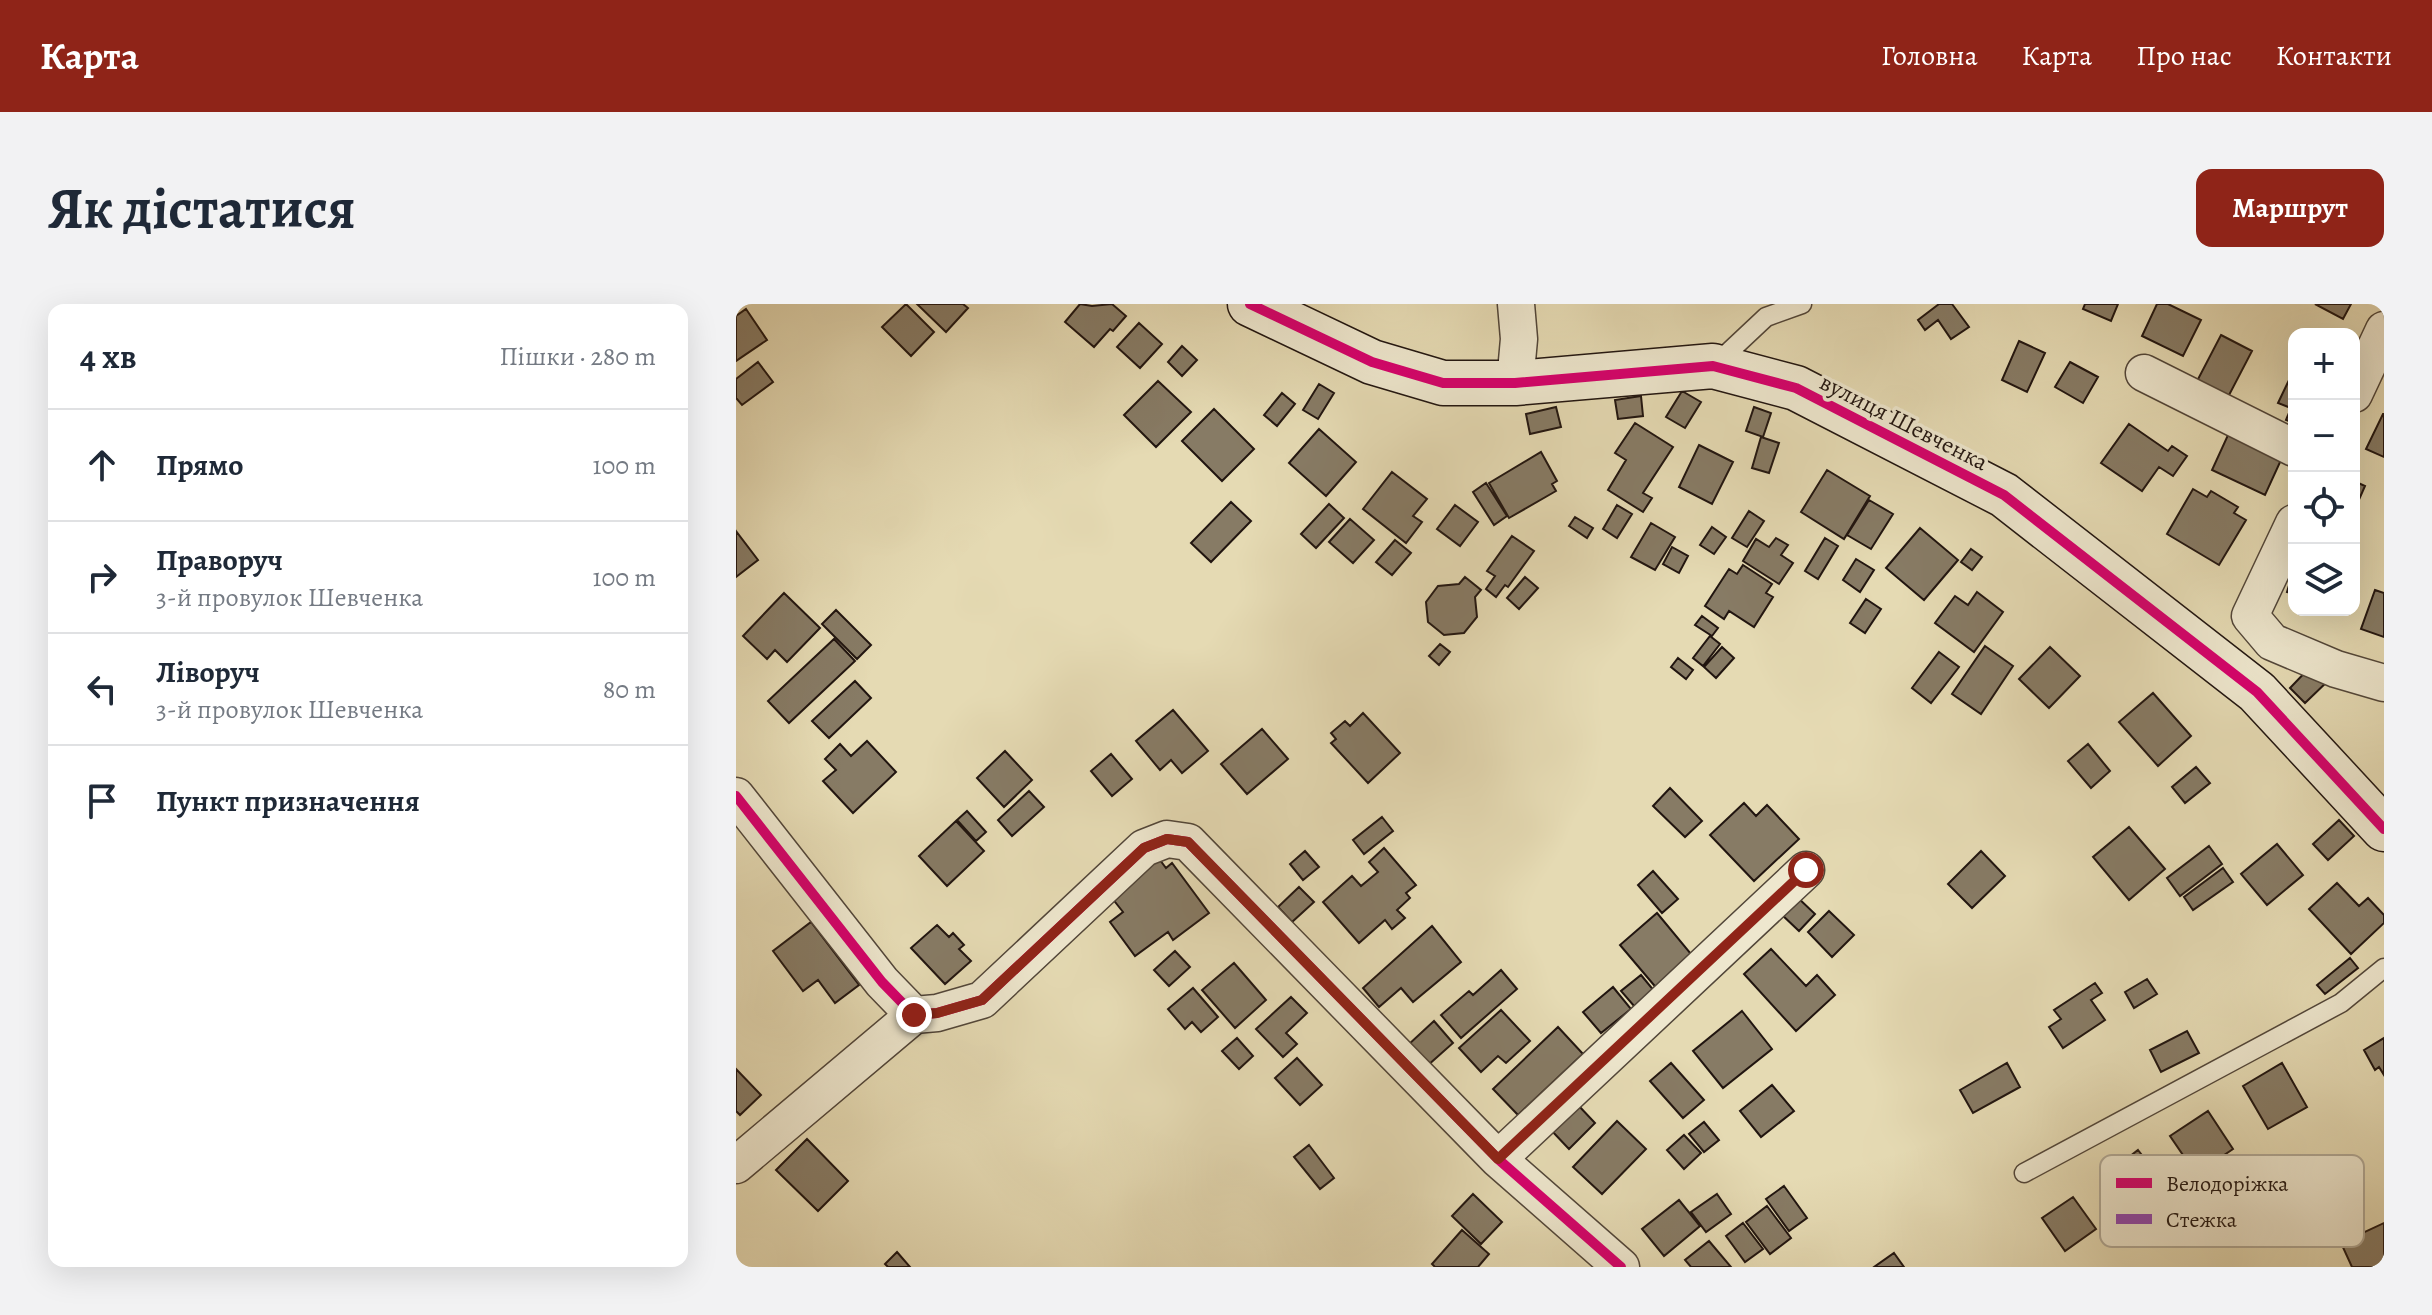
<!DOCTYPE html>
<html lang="uk">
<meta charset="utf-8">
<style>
body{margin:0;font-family:Alegreya,serif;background:#f2f2f3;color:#1f2937}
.controls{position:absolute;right:24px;top:24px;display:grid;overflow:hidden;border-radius:16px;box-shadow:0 8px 32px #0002}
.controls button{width:72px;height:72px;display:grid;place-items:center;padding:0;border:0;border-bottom:2px solid #e0e1e3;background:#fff;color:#1f2937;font:40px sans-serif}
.stop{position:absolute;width:24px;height:24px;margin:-18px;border:6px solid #8f2418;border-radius:50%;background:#fff}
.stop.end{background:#8f2418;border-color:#fff;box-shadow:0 2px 8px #0008}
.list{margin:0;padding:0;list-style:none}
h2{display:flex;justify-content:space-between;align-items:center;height:104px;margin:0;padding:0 32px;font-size:34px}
h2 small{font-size:26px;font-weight:400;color:#747a83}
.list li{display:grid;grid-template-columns:52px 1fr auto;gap:24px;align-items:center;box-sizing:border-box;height:112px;padding:0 32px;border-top:2px solid #e0e1e3}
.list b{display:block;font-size:30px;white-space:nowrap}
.list p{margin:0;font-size:26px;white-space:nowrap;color:#747a83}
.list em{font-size:26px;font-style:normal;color:#747a83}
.icon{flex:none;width:44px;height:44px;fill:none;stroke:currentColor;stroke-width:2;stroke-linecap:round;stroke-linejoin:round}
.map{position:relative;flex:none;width:1648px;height:963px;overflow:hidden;border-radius:16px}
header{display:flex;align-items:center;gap:48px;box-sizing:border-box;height:112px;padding:0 40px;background:#8f2418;color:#fff}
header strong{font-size:38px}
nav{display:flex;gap:44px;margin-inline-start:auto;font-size:28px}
.intro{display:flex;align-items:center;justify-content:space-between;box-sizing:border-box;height:192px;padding:0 48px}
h1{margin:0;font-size:56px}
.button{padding:20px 36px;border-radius:16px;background:#8f2418;color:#fff;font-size:28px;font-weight:700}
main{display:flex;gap:48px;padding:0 48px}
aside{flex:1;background:#fff;border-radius:16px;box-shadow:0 8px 32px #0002}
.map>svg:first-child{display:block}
.building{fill:#877b65;stroke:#211510;stroke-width:2}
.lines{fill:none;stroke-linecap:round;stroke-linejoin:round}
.lane-casing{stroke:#524639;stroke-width:21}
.street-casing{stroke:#524639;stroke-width:39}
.secondary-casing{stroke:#211510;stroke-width:47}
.lane{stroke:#eee7ce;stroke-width:18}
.street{stroke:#eee7ce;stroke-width:36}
.secondary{stroke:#eee7ce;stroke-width:44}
.quiet{stroke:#8e44ad;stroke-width:8;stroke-dasharray:16 8;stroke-linecap:butt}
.cycleway-casing{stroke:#eee7ce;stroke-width:15}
.cycleway{stroke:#d6006c;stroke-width:10}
.route{stroke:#8f2418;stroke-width:10}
.labels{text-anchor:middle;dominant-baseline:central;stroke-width:7;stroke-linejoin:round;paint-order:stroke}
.street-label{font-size:24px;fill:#211510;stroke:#eee7ce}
.key{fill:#eee7ce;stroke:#b0a895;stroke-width:2}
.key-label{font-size:22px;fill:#211510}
</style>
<header>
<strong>Карта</strong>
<nav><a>Головна</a><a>Карта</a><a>Про нас</a><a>Контакти</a></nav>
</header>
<div class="intro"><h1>Як дістатися</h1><a class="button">Маршрут</a></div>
<main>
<aside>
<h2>4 хв<small>Пішки · 280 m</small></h2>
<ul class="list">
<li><svg class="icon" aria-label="ahead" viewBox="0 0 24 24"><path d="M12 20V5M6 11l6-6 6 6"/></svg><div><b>Прямо</b></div><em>100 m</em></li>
<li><svg class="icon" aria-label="right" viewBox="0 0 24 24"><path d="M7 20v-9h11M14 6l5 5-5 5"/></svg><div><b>Праворуч</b><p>3-й провулок Шевченка</p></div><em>100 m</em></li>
<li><svg class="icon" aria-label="left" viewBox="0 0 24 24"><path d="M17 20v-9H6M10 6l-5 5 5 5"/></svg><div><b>Ліворуч</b><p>3-й провулок Шевченка</p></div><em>80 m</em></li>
<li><svg class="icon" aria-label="arrive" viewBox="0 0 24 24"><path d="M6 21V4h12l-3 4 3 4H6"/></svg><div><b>Пункт призначення</b></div></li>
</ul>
</aside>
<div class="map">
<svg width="1648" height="963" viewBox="0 0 1648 963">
<rect width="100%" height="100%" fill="#e5dab3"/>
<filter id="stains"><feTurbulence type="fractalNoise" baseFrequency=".0025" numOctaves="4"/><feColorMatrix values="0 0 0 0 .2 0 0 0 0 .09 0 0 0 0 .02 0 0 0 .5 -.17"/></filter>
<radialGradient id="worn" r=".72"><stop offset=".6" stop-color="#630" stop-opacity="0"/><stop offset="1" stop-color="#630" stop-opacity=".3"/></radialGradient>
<path class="building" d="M170,0l28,28 -23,24 -29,-29z
M181,0h46l5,4 -22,24z
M344,0l12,2 20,-2 14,12 -13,15 -3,-2 -16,18 -29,-25z
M1203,0h13l17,23 -18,12 -13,-19 -13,10 -7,-10z
M1349,0h33l-7,17 -28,-12z
M1421,0h11l33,16 -18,36 -41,-20z
M1579,0h36l-8,15z
M10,5l21,31 -31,21v-45z
M403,19l23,21 -22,24 -23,-21z
M1485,31l31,16 -25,48 -31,-16z
M1283,37l26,12 -18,39 -25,-12z
M446,42l15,14 -15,16 -14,-14z
M22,58l15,20 -31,23 -6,-7v-19z
M1334,58l28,15 -15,26 -28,-16z
M1554,74l4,2v43l-8,-3 5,-12 -13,-5z
M422,77l33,31 -35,35 -32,-32z
M583,80l15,9 -16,26 -15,-9z
M946,87l19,11 -16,26 -19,-11z
M546,89l13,11 -18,22 -13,-11z
M905,92l2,20 -25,3 -3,-19z
M820,103l5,20 -31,7 -4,-20z
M1018,103l17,6 -8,24 -17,-6z
M478,105l40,40 -32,32 -40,-40z
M1647,110h1v43l-18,-8z
M899,119l38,24 -30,46 9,5 -9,14 -35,-22 18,-30 -11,-7z
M1393,120l39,27 4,-5 15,10 -14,20 -14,-9 -17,24 -41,-28z
M583,125l37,33 -30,34 -37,-33z
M1492,131l53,25 -16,35 -53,-25z
M1025,133l18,6 -10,30 -17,-5z
M963,141l34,17 -21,42 -33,-17z
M805,148l16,29 -5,3 4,7 -47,27 -20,-35z
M1091,166l43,26 -26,43 -43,-27z
M656,168l35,27 -14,17 9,6 -16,21 -43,-34z
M1618,177l11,5 -11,25z
M750,179l21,33 -13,9 -21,-33z
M1457,185l14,8 4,-6 27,16 -4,6 12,7 -27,45 -52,-31z
M1133,196l24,14 -22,35 -24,-14z
M495,198l20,19 -40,41 -20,-19z
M593,200l15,14 -28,30 -15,-14z
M719,201l23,17 -18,24 -23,-17z
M881,201l15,9 -15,24 -14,-9z
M1013,207l15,10 -17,26 -15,-9z
M839,213l18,11 -6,10 -18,-12z
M614,215l24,21 -21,23 -24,-21z
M915,219l24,14 -20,33 -24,-13z
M976,223l14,10 -12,17 -14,-9z
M1184,224l38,32 -34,40 -38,-32z
M0,227l22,29 -22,17z
M776,232l22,15 -26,36 -3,-2 -9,12 -10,-8 9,-13 -8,-5z
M1040,234l12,7 -7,10 12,8 -14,21 -36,-23 13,-22 13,8z
M1089,234l13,8 -20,33 -13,-8z
M659,236l16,13 -19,22 -16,-13z
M936,243l16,9 -9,17 -16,-9z
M1235,245l11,8 -10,13 -11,-8z
M1120,255l18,11 -14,22 -17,-12z
M1007,261l29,19 -6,9 7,4 -19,30 -25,-16 -5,8 -19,-13 24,-37 8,5z
M1558,265v25l-7,-2z
M729,273l16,13 -6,7 2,20 -13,16 -20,2 -16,-13 -2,-20 12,-16 21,-2z
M789,273l13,11 -19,21 -12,-11z
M1639,286l9,3v44l-23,-8z
M1241,288l26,20 -29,40 -39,-29 20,-27 13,9z
M48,289l36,35 -33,34 -12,-12 -8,9 -24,-23z
M1130,295l15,10 -16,24 -15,-10z
M100,306l35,35 -14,14 -35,-35z
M966,312l16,12 -6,8 -17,-11z
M974,332l10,8 -17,22 -10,-8z
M98,335l21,22 -66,62 -21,-22z
M704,340l10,8 -11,13 -10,-9z
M1249,342l28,20 -32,48 -29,-20z
M986,343l12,11 -18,20 -12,-11z
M1314,343l30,29 -31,32 -30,-29z
M1203,348l20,15 -28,36 -19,-15z
M942,354l15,12 -7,9 -15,-12z
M1579,358l16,16 -26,25 -15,-15z
M119,377l16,17 -42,40 -17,-17z
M1417,389l38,43 -33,30 -39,-44z
M437,406l35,41 -26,22 -11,-13 -11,10 -24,-29z
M627,409l37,40 -32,30 -37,-40 5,-4 -5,-6 14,-12 5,5z
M526,425l26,30 -41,35 -26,-30z
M131,437l29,31 -43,41 -30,-32 13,-11 -11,-11 15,-15 11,12z
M1352,440l22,27 -19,17 -23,-27z
M269,447l27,29 -28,27 -27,-29z
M375,450l21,25 -20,17 -21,-25z
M1460,463l14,16 -25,20 -13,-16z
M934,484l32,33 -17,16 -32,-31z
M293,487l15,16 -32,29 -14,-16z
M1008,499l12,13 11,-11 32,34 -45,42 -44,-46z
M231,507l19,21 -10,9 -19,-21z
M646,513l11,14 -29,23 -11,-14z
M1603,516l15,16 -26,24 -15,-16z
M220,517l28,30 -37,35 -28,-30z
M1393,523l36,42 -36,31 -36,-43z
M1541,540l26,31 -36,30 -26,-31z
M1473,542l13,18 -42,32 -13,-18z
M648,544l32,37 -10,8 4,5 -13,12 8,8 -13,11 -7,-9 -26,23 -36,-41 29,-26 9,10 17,-14 -9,-10z
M569,547l14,16 -16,13 -13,-16z
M1245,547l24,25 -33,32 -24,-24z
M421,552l9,12 6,-5 37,50 -36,27 -5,-8 -33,24 -25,-34 13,-10 -15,-19z
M1487,564l10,14 -40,28 -9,-13z
M917,567l25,28 -16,14 -24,-28z
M1601,579l22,23 9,-8 16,17v8l-33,31 -42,-45z
M563,583l15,15 -22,20 -14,-15z
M1059,591l20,19 -16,17 -20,-19z
M1093,607l25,24 -22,22 -24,-25z
M921,609l39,47 -37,31 -39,-46z
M75,618l48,63 -24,18 -17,-23 -15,11 -30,-40z
M201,621l12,12 4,-4 11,12 -5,4 12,12 -26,23 -34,-36z
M696,622l29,36 -48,40 -12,-14 -22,19 -16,-19z
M1035,645l35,37 11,-11 18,20 -39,36 -52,-57z
M439,647l15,16 -21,19 -15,-16z
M1614,654l8,10 -33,26 -8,-9z
M498,659l32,37 -31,28 -33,-38z
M765,666l16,19 -56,49 -20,-23 28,-24 4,4z
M905,671l19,23 -19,16 -20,-23z
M1411,675l10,15 -23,14 -9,-16z
M1359,679l7,10 -11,7 14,20 -42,28 -14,-21 12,-8 -7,-9z
M877,683l18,22 -30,24 -18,-21z
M457,684l25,29 -17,15 -9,-10 -7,7 -17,-20z
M555,693l16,16 -21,20 11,11 -14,13 -27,-28z
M765,706l29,31 -24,22 -8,-7 -17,16 -22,-24z
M1006,707l30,38 -49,39 -30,-37z
M698,717l19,22 -26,23 -19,-21z
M822,723l25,27 -65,61 -25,-26z
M1451,727l12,22 -38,19 -11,-22z
M501,734l16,18 -14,13 -17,-18z
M1648,734v37l-5,-8 -4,3 -11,-20z
M561,754l25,27 -22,20 -25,-27z
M935,759l33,37 -21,18 -33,-37z
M1271,759l13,24 -47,26 -13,-23z
M1546,759l25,44 -39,22 -25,-43z
M0,765l25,26 -21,20 -4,-4z
M1036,781l22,26 -33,26 -21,-26z
M842,801l17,18 -26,26 -18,-19z
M1472,807l25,38 -37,25 -26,-38z
M881,817l29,28 -44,45 -29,-27z
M968,818l15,18 -15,12 -15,-18z
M948,831l17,18 -17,16 -17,-19z
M71,835l41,42 -30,30 -42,-41z
M573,841l25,33 -14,11 -26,-32z
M1402,846l28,36 -38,29 -27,-36z
M1048,882l23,32 -18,13 -23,-32z
M737,890l29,28 -21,22 -29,-28z
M981,890l14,20 -25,18 -15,-20z
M1337,893l23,32 -31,22 -23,-33z
M943,896l21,26 -36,30 -22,-27z
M1031,902l24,32 -21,16 -24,-32z
M1007,919l20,26 -18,13 -19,-26z
M1648,919v44h-32l-11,-24z
M726,926l27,24 -11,13h-43l-3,-3z
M973,937l22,26h-40l-6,-7z
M161,948l13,15h-22l-3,-3z
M1158,949l10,14h-30z"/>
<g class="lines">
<defs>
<path id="lane" d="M981,59l49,-46 36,-13
M1288,869l317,-170 43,-35"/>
<path id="street" d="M1408,69l150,75
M779,79l4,-44 -3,-35
M1618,90l30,-64
M1558,219l-44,93 22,26 64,27 48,14
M0,492l146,186 32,33 23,-2 45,-13 162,-152 23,-9 21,3 310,317 123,108
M762,855l308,-289
M0,861l178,-150"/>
<path id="secondary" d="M514,0l122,58 71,21h72l198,-17 83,22 208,107 253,197 127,137"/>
</defs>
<use href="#lane" class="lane-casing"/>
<use href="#street" class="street-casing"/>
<use href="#secondary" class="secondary-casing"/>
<use href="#lane" class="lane"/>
<use href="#street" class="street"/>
<use href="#secondary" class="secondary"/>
<path class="quiet" d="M762,855l308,-289"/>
<defs>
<path id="cycleway" d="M514,0l122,58 71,21h72l198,-17 83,22 208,107 253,197 127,137
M0,492l146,186 32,33 23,-2 45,-13 162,-152 23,-9 21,3 310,317 123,108"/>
</defs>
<use href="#cycleway" class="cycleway-casing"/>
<use href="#cycleway" class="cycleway"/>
</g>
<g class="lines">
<path class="route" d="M178,711l23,-2 45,-13 162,-152 23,-9 21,3 310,317 308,-289"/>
</g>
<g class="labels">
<g class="street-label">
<text transform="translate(1168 118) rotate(27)">вулиця Шевченка</text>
</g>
</g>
<rect x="1364" y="851" width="264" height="92" rx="12" class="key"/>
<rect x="1380" y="874" width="36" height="10" fill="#d6006c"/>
<rect x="1380" y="910" width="36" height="10" fill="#8e44ad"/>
<g class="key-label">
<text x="1430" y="887">Велодоріжка</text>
<text x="1430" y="923">Стежка</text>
</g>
<rect width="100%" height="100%" filter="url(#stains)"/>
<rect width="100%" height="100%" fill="url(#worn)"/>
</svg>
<div class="controls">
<button>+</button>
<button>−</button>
<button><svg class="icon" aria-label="locate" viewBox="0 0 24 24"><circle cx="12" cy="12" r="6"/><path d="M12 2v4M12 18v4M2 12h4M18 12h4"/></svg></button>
<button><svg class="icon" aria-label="layers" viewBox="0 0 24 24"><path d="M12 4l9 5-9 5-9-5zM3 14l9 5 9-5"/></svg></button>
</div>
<div class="stop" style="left:1070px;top:566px"></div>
<div class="stop end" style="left:178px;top:711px"></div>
</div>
</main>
